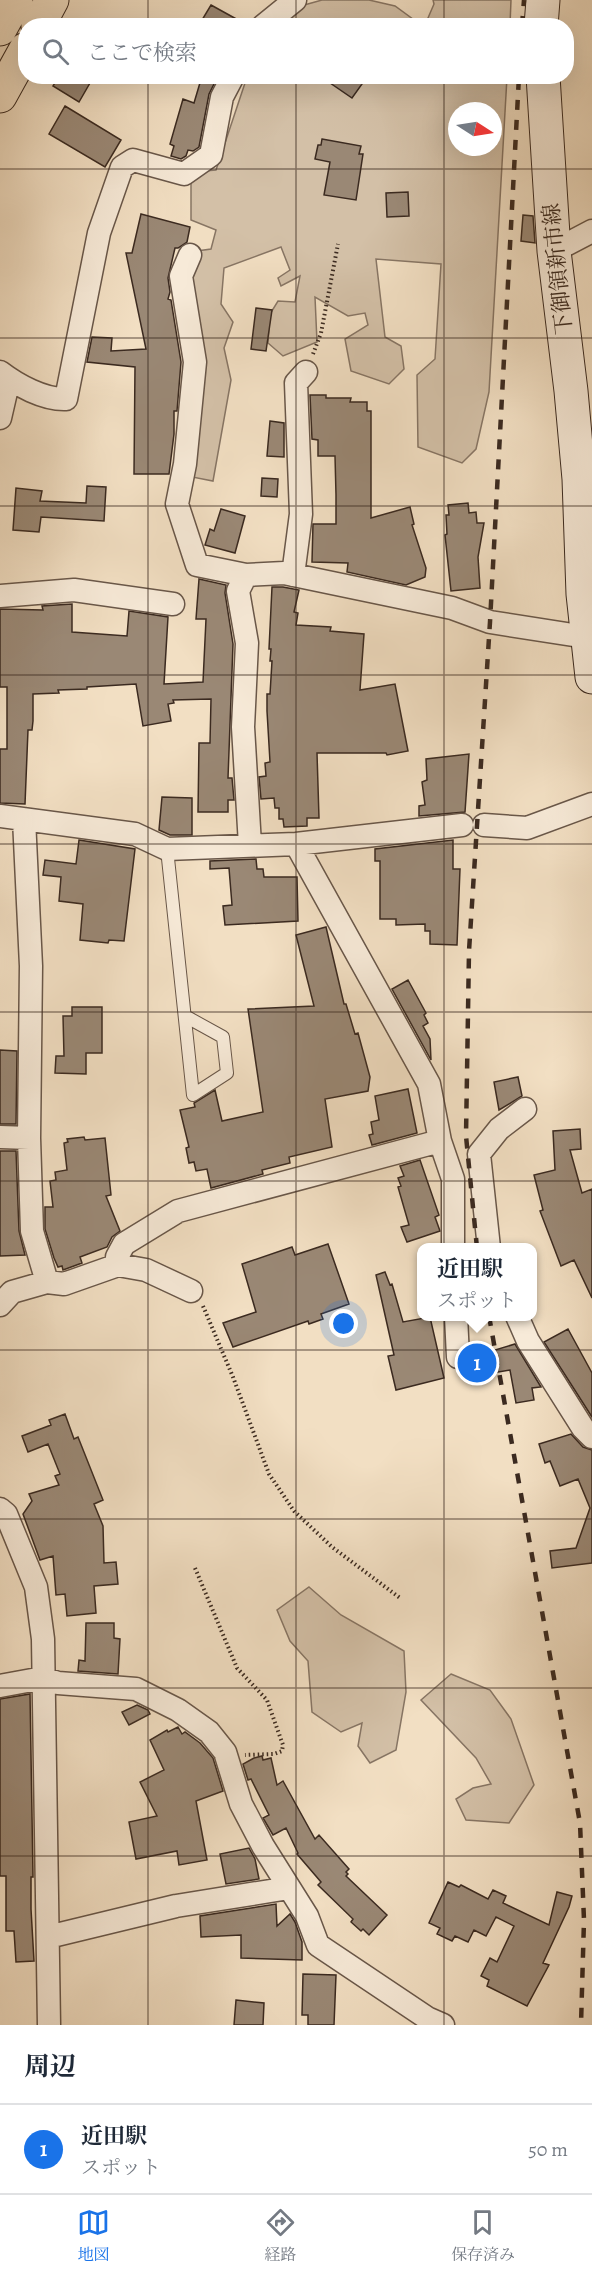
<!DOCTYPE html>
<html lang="ja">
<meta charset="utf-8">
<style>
body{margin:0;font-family:Alegreya,"Noto Serif JP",serif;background:#f6f6f7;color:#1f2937}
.compass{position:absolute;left:448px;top:102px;width:54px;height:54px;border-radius:50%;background:#fff;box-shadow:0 6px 24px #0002;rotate:102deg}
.you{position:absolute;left:344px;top:1324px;width:21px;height:21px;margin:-15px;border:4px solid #fff;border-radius:50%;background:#1a73e8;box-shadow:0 0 0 9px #1a73e833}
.badge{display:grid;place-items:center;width:39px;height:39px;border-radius:50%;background:#1a73e8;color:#fff;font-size:20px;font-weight:700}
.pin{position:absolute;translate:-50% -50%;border:3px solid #fff;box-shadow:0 2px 6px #0006}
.popup{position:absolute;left:417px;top:1243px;width:120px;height:78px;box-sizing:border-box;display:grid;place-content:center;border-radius:12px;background:#fff;filter:drop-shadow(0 2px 4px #0005);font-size:20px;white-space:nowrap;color:#747a83}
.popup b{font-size:22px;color:#1f2937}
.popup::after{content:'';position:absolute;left:50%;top:100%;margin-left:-12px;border:12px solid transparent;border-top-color:#fff}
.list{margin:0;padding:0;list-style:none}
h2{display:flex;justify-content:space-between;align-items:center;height:78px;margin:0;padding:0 24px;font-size:26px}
h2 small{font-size:20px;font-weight:400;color:#747a83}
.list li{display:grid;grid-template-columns:39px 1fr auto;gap:18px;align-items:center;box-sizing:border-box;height:90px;padding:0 24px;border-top:2px solid #e0e1e3}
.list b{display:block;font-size:22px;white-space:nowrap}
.list p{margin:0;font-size:20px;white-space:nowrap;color:#747a83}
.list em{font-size:20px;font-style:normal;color:#747a83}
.icon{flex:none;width:33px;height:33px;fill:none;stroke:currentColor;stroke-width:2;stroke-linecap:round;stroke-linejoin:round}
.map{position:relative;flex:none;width:592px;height:2025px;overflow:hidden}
.search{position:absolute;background:#fff;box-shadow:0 6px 24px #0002;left:18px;right:18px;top:18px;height:66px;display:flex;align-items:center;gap:15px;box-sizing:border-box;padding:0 21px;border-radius:24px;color:#747a83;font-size:22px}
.sheet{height:168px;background:#fff}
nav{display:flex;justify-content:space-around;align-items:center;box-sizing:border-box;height:84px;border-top:2px solid #e0e1e3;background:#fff;font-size:16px;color:#747a83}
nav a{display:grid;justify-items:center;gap:3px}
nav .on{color:#1a73e8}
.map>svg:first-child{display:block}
.green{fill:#d3c0a7;stroke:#877564;stroke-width:1.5;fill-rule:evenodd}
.building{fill:#9a8875;stroke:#3b2a20;stroke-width:1.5}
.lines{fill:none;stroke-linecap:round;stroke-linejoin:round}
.lane-casing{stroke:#695749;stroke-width:14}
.street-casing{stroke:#695749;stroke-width:25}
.secondary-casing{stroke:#3b2a20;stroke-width:35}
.highway-casing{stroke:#3b2a20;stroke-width:35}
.path{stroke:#3b2a20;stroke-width:4;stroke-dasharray:1.5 3;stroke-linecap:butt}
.lane{stroke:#f7ead8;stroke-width:12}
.street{stroke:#f7ead8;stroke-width:22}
.secondary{stroke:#f7ead8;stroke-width:33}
.highway{stroke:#f2dfc3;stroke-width:33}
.rail{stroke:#3b2a20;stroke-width:4.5;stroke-dasharray:10 10;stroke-linecap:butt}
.grid{fill:none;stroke:#3b2a20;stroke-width:1.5;stroke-opacity:0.55}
.labels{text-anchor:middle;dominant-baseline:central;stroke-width:4.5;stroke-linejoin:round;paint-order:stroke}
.street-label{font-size:22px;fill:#3b2a20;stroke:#f7ead8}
</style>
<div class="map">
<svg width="592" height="2025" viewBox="0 0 592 2025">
<rect width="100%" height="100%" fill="#f2dfc3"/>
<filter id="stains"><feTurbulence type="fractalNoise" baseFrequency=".00333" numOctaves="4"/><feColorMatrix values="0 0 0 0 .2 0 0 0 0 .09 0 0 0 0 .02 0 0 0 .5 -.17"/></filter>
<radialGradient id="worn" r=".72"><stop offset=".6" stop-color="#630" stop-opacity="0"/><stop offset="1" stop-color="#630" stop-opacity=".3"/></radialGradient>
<path class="green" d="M322,0h47l26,6 26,19 -147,1 16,-17z
M433,0h78l-1,25h-85l9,-21z
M247,77h260l-18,315 -13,57 -14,14 -44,-16 -1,-72 18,-16 6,-95 -65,-5 9,78 16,9 3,23 -15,15 -38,-13 -6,-32 23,-14 -3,-12 -17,3 -33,-19 2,45 -34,14 -15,-13 2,-29 8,-13 17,1 5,-26 -19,10 -3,-8 12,-8 -9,-23 -57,21 -3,36 12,18 -9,26 7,32 -18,101 -21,-4 -3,-193 8,-33 14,-2 5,-19 -25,-10v-48l25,-2zM457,111h36v36h-36z
M309,1587l32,28 63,36 2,41 -10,58 -26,13 -12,-17 4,-23 -21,9 -29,-20 -4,-51 -18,-20 -13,-31z
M451,1674l39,16 21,29 23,66 -25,38 -43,-3 -10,-21 17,-11 18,-4 -15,-26 -55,-58z"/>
<path class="building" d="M211,5l38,21h-37l-10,-6z
M59,76h35l-15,26 -26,-16z
M202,76h16l-9,18 -10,53 -6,4 -5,-1 -2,6 -5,3 -10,-3 3,-10 -4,-2 13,-45 11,4z
M320,76h30l12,8 -10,14z
M65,106l56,34 -16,27 -56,-33z
M322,139l39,7 -2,8h4l-7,46 -32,-5 6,-33 -15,-3 3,-14h3z
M408,192l1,24 -22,1 -1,-24z
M141,214l49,13 -3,15 -9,6h-3l-7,30 2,14 -2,7 3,1 10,62 -4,49h-3v23l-5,40h-35l1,-107 -48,-5 5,-25 20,1 -1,13 35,-2 -20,-96h6z
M523,215l10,1 2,27 -14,-2z
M256,308l16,2 -6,41 -15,-2z
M310,395h16v3h25l-1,4h17v9h4v107l39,-11 4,17 -2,1 14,43 -1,9 -19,8 -59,-13 1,-9 -36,-1 1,-38h23v-29l-1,-39h-17v-16l-6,-1z
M270,421l14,2v34l-17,-1z
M262,478l16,1 -1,18 -16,-1z
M87,486l19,1 -2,34 -63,-4 -2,15 -26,-2 3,-42 26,3 -2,10 46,2z
M468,503l1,10 7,-1 1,11h7l-6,34 2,31 -29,3 -6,-56 2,-1 -1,-19h3l-1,-10z
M221,509l24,7 -10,37 -30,-8 5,-16 4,2z
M199,579l27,6 -1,8 8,51 -5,134h4l2,22h-6v12h-30l1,-69h11l1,-44 -38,1 1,3 -6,1 3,17 -28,5 -7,-42 -49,3v2l-29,1 1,3 -26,1v27l-1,9h-4l-3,74 -25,-1v-54h7v-62h-7v-78l43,1 -1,-4 30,-2v28l55,4 2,-25 39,6 -4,67 39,-2 3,-63h-10z
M272,587h11l16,3 -5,22 4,1 -2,12 35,2 -1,4 34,3 -4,56 35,-6 13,67 -21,4 -1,-2h-69l2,65h-12v8l-23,1 -1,-8h-4v-11h-4l-1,-10 -13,1 -2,-22 7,-1 -1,-13 5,-1 -3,-51v-17h3l2,-33h-2l1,-12h-2z
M469,754l-4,58 -46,4v-10l6,-1 -3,-23 5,-2 -1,-21z
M162,797l30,1v37h-22l-11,-5z
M79,840l56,9 -11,92 -15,-1 -1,3 -28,-3 3,-36 -24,-3 2,-24 -18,-2 2,-15 31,4z
M453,840v29h7l-3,76 -27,-1v-13h-5v-7l-29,1v-6h-16v-58h-5v-12z
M256,859l1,10h6l1,8h33l1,44 -73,4 -2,-19 9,-1 -3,-37 -19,1v-8z
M326,927l18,77h2l9,30 3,-1 12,44 -2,14 -43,8 7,48 -43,10 1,6 -28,7 1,4 -52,14 -4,-19 -11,2 -2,-9 -5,1 -3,-15 3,-1 -9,-37 15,-3 -1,-4 21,-13 7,31 41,-9 -15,-103 66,-3 -18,-71z
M408,980l18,33 -2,2 4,8 -5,3 7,13 1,21 -39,-71z
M72,1007h30v46h-16v21l-31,-1 1,-17h8l-1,-40h9z
M0,1050l17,1 -1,73h-16z
M518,1077l4,19 -23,14 -5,-28z
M408,1089l9,44 -45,12 -3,-10 4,-1 -2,-12 8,-2 -4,-24z
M580,1129l1,20 -11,1 12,43 10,-4v109l-18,-38 -13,6 -21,-55 3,-1 -9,-35 21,-5 -2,-39z
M84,1137l1,3 20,-2 6,57 -5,1 14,35 -8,6 -5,10 -27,10 2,6 -19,7 -1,-4 -4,1 -4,-9 -9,-29v-22h8l-3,-26 6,-1 -1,-8 12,-2 -3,-27 4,-1 -1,-3z
M0,1151h16l3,80 6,24 -25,1z
M420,1160l19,55 -4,2 5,14 -33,11 -6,-15 8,-2 -11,-38 3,-1 -3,-8 6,-2 -4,-10z
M328,1244l21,60 -28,10 2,5 -14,5 -1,-3 -75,26 -10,-24 33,-11 -14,-48 50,-17 3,8z
M385,1272l5,13 2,-1 11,38 27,-5 14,61 -48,12 -8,-34 6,-1 -18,-80z
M568,1329l24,44v44l-48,-75z
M515,1344l26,43 -9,1 2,12 -18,3 -6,-33 -35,6 -3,-19z
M65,1414l9,25 4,-2 25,63 -9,4 9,22 1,37 12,-1 2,22 -24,2 2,27 -29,3 -2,-22 -9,1 -3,-39 -13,4 -17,-46 9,-13 -3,-7 30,-9 -4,-9 5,-2 -12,-30 -20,8 -6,-16 29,-11 -2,-5z
M571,1434l12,13 9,3v113l-40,5 -2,-17 26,-3 14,-40 -12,-29 -18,7 -10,-25 -5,2 -6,-19z
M86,1623h28v15l6,1 -2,35 -40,-3 1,-11 6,1z
M30,1694l3,183h-2v32l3,52 -18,1 -2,-31h-8v-55h-6v-177z
M137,1705l11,5 2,4 -21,11 -7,-13z
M178,1727l4,7 3,-2 15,11 13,15 10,33 -27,10 11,59 -28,5 -2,-14 -41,8 -7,-37 28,-6 -17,-34 24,-12 -14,-30 17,-10 1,2z
M262,1756l1,4 8,-2 6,27 6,-4 32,58 4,-4 30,34 -3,3 2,2 -2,2 41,39 -18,20 -6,-6 -2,2 -10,-9 2,-3 -35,-34 3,-3 -24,-28 1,-1 -12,-25 -13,7 -10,-17 6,-3 -18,-36 -3,1 -5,-16 11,-6z
M249,1848l6,11 4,20 -33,5 -6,-30z
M448,1882l11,5 2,-2 27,14 5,-9 13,6 -3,7 46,22 8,-33 15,4 -3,11 -26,56 6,2 -22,41 -40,-20 2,-6 -8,-4 9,-18 7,4 17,-36 -18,-9 -10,19 -12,-6 -6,12 -13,-6 -3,5 -15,-7 3,-6 -11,-5z
M276,1904l1,22 13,-12 5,8 7,20v18l-61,-2v-23l-40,2 -1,-21z
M303,1974l33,1 -2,50h-26v-10h-6z
M236,2000l28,3 -1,22h-29z"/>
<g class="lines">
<defs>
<path id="lane" d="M167,849l26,246 34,-22 -4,-36 -38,-21"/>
<path id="street" d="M263,26l32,-26
M554,251l38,-20
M190,255l-9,21 14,86 -10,102 -8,40 20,61 49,10
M0,372c17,13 44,28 66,27l33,-166 23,-66 11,-7 51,14 27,-19 11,-58 11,-21
M0,418l9,-39
M293,575l8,-61 -5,-131 10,-11
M0,596l74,-6 99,14
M0,816l135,18 32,15 129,-5 166,-19
M24,819l7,147 -2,172 3,93 15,51
M484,825l43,3 65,-24
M296,844l133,240 11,57 13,38v69
M250,845l-7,-118 4,-84 -9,-52 8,-16 38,-2 168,35 38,14 96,15
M0,1137l29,1
M489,1248l-10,-94 20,-25 26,-20
M118,1265l-1,-8 7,-13 54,-33 262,-70
M0,1305l12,-13 35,-10 17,2 54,-19 28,5 45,21
M456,1316l2,41
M517,1316l11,25 55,87 9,9
M0,1509l6,5 30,73 7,52 6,386
M0,1686l43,-8 15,5 78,6 42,21 31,22 16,20 16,52 22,42 44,70 11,29 109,73 16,7
M48,1937l128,-31 113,-18"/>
<path id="secondary" d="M541,26l2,-26
M543,76l11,175 17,140 8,88 4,115 9,83"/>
<path id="highway" d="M38,26l14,-26
M0,29l16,-29
M0,96l26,-47"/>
</defs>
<use href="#lane" class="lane-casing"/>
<use href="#street" class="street-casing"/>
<use href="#secondary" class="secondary-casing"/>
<use href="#highway" class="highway-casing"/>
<path class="path" d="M313,354l8,-21 17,-89
M203,1306l30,71 36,97 25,37 38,36 68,51
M195,1568l42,100 30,32 16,45 -1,6 -8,3 -29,1"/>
<use href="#lane" class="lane"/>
<use href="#street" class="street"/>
<use href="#secondary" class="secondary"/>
<use href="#highway" class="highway"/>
<path class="rail" d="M522,26l2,-26
M477,1248l-11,-112 3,-185 21,-329 29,-546
M489,1316l91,507 4,97 -3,105"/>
</g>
<path class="grid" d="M148,0v26M296,0v26M444,0v26M148,76v1949M296,76v1949M444,76v1949M0,169h592M0,338h592M0,506h592M0,675h592M0,844h592M0,1012h592M0,1181h592M0,1350h592M0,1519h592M0,1688h592M0,1856h592"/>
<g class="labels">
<g class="street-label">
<text transform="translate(558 269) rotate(-96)">下御領新市線</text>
</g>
</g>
<rect width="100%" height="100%" filter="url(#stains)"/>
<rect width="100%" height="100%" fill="url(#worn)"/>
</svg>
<svg class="compass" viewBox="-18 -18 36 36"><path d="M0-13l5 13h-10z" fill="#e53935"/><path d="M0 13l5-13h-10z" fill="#747a83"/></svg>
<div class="you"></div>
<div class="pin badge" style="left:477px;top:1363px">1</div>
<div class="popup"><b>近田駅</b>スポット</div>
<div class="search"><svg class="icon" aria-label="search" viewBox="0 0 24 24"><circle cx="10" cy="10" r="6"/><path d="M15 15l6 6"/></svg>ここで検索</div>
</div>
<section class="sheet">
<h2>周辺<small></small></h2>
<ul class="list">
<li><span class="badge">1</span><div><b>近田駅</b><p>スポット</p></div><em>50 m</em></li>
</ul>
</section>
<nav>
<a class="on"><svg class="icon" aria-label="map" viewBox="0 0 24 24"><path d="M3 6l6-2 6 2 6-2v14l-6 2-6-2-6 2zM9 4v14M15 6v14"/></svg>地図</a>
<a><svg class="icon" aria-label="directions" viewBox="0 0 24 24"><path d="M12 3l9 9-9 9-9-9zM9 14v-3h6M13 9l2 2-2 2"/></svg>経路</a>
<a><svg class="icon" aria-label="saved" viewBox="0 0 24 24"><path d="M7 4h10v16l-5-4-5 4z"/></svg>保存済み</a>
</nav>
